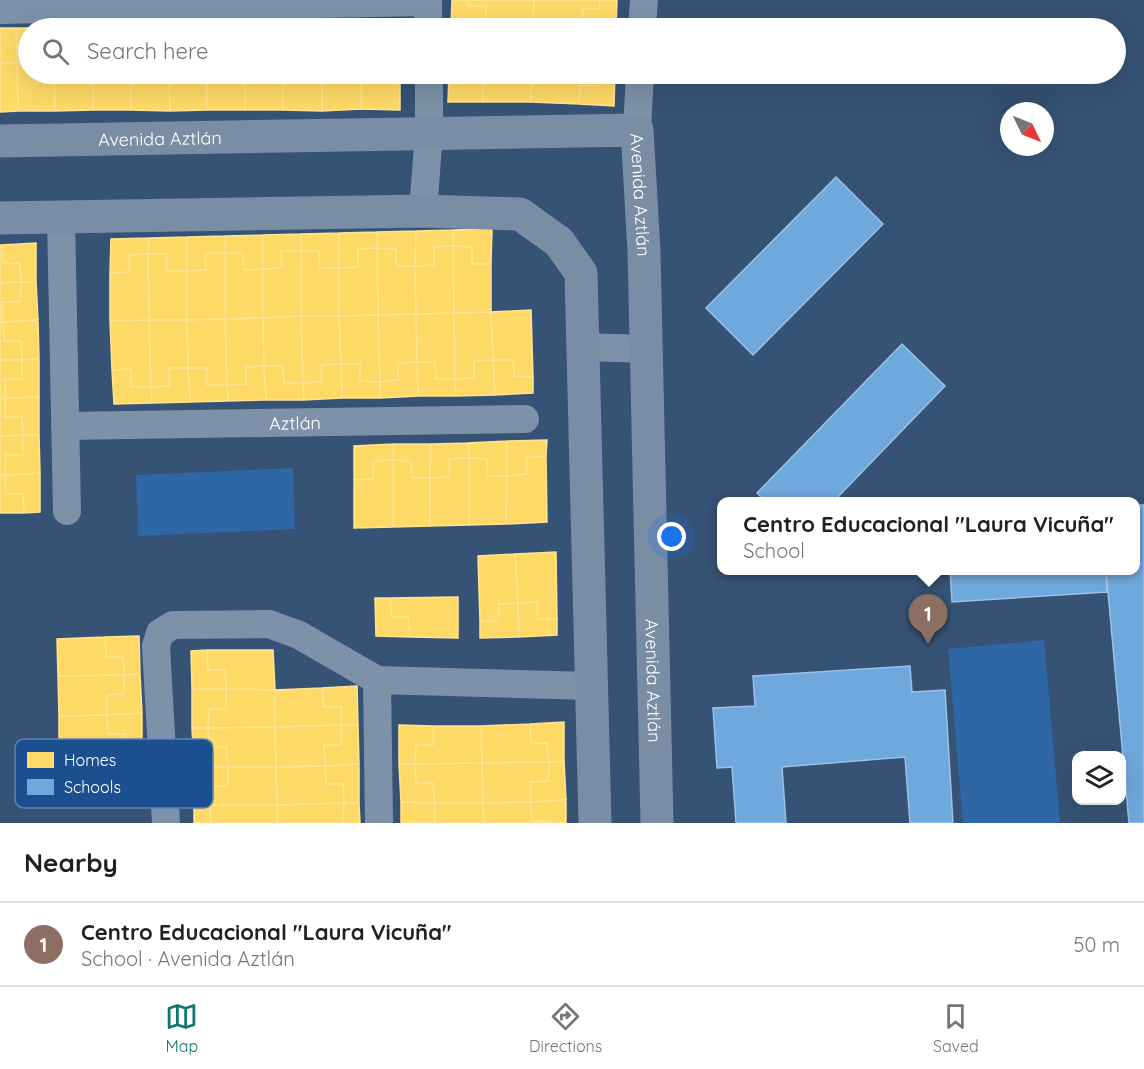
<!DOCTYPE html>
<meta charset="utf-8">
<style>
body{margin:0;font-family:Quicksand,sans-serif;background:#f2f2f2;color:#202124}
.controls{position:absolute;right:18px;bottom:18px;display:grid;overflow:hidden;border-radius:12px;box-shadow:0 6px 24px #0002}
.controls button{width:54px;height:54px;display:grid;place-items:center;padding:0;border:0;border-bottom:2px solid #e0e0e0;background:#fff;color:#202124;font:30px sans-serif}
.compass{position:absolute;left:1000px;top:102px;width:54px;height:54px;border-radius:50%;background:#fff;box-shadow:0 6px 24px #0002;rotate:133deg}
.you{position:absolute;left:672px;top:537px;width:21px;height:21px;margin:-15px;border:4px solid #fff;border-radius:50%;background:#1a73e8;box-shadow:0 0 0 9px #1a73e833}
.badge{display:grid;place-items:center;width:39px;height:39px;border-radius:50%;background:#0f766e;color:#fff;font-size:20px;font-weight:700}
.pin{position:absolute;translate:-50% -50px;filter:drop-shadow(0 2px 3px #0008)}
.pin::after{content:'';position:absolute;top:32px;width:21px;height:18px;background:inherit;clip-path:polygon(0 0,100% 0,50% 100%)}
.popup{position:absolute;left:717px;top:497px;width:423px;height:78px;box-sizing:border-box;display:grid;place-content:center;border-radius:12px;background:#fff;filter:drop-shadow(0 2px 4px #0005);font-size:20px;white-space:nowrap;color:#757577}
.popup b{font-size:22px;color:#202124}
.popup::after{content:'';position:absolute;left:50%;top:100%;margin-left:-12px;border:12px solid transparent;border-top-color:#fff}
.list{margin:0;padding:0;list-style:none}
h2{display:flex;justify-content:space-between;align-items:center;height:78px;margin:0;padding:0 24px;font-size:26px}
h2 small{font-size:20px;font-weight:400;color:#757577}
.list li{display:grid;grid-template-columns:39px 1fr auto;gap:18px;align-items:center;box-sizing:border-box;height:84px;padding:0 24px;border-top:2px solid #e0e0e0}
.list b{display:block;font-size:22px;white-space:nowrap}
.list p{margin:0;font-size:20px;white-space:nowrap;color:#757577}
.list em{font-size:20px;font-style:normal;color:#757577}
.icon{flex:none;width:33px;height:33px;fill:none;stroke:currentColor;stroke-width:2;stroke-linecap:round;stroke-linejoin:round}
.map{position:relative;flex:none;width:1144px;height:823px;overflow:hidden}
.search{position:absolute;background:#fff;box-shadow:0 6px 24px #0002;left:18px;right:18px;top:18px;height:66px;display:flex;align-items:center;gap:15px;box-sizing:border-box;padding:0 21px;border-radius:33px;color:#757577;font-size:22px}
.sheet{height:162px;background:#fff}
nav{display:flex;justify-content:space-around;align-items:center;box-sizing:border-box;height:84px;border-top:2px solid #e0e0e0;background:#fff;font-size:16px;color:#757577}
nav a{display:grid;justify-items:center;gap:3px}
nav .on{color:#0f766e}
.map>svg:first-child{display:block}
.green{fill:#2f66a5}
.homes{fill:#ffd966;stroke:#ffe494;stroke-width:1.5}
.schools{fill:#6fa8dc;stroke:#9ac2e6;stroke-width:1.5}
.lines{fill:none;stroke-linecap:round;stroke-linejoin:round}
.street{stroke:#7d92a8;stroke-width:28}
.secondary{stroke:#798da4;stroke-width:33}
.labels{text-anchor:middle;dominant-baseline:central;stroke-width:6;stroke-linejoin:round;paint-order:stroke}
.street-label{font-size:18px;fill:#fff;stroke:#1b4f8f}
.key{fill:#1b4f8f;stroke:#5f84b1;stroke-width:1.5}
.key-label{font-size:16px;fill:#fff}
</style>
<div class="map">
<svg width="1144" height="823" viewBox="0 0 1144 823">
<rect width="100%" height="100%" fill="#365274"/>
<path class="green" d="M293,468l2,61 -157,7 -2,-61z
M1044,640l16,183h-97l-15,-174z"/>
<path class="homes" d="M452,0h16v6h18l-1,19 -34,1z
M468,0h66l-1,26 -48,-1 1,-19h-18z
M534,0h66l-1,9h-16l-2,19 -48,-2z
M600,0h17l-1,28h-35l2,-19h16z
M485,25v3h-34v-2z
M485,25l48,1v2h-48z
M0,28h16l1,35h-17z
M16,28h38h-26v34l-11,1z
M28,62v12h27v37h-37l-1,-48z
M0,63h17l1,48 -18,1z
M55,74h38v36l-38,1z
M93,74h38v36h-38z
M131,74h38l1,37 -39,-1z
M169,74h38v36l-37,1z
M207,74h38v36h-38z
M245,74h38v36h-38z
M283,74h39v37l-39,-1z
M322,74h39v35l-39,2z
M361,74h39v36l-39,-1z
M449,74h17v8l17,1v19h-35z
M466,74h66l-1,28h-48v-19l-17,-1z
M532,74h66l-1,12 -17,-1 -1,19 -48,-2z
M598,74h17l-1,32 -35,-2 1,-19 17,1z
M492,229l-1,35h-19v-17l-19,-1v-16z
M453,230v16l-19,1v18l-19,1 1,-35z
M416,231l-1,35h-19v-17l-19,-1v-16z
M377,232v16l-19,1v18l-19,1v-35z
M339,233v35h-19l-1,-17h-18v-17z
M301,234v17h-20l1,17 -19,1v-34z
M263,235v34l-19,1 -1,-17h-18v-17z
M225,236v17h-20l1,17 -19,1v-34z
M187,237v34h-20v-17h-19l1,-16z
M149,238l-1,16 -19,1v17l-19,1 1,-34z
M36,243v39h-15l-1,-19 -17,1 -1,-19z
M0,245h2l1,19 17,-1 1,19 -21,1z
M453,246l19,1v17h19v48l-37,1z
M453,246l1,67 -38,1 -1,-48 19,-1v-18z
M377,248l19,1v17h19l1,48 -38,1z
M377,248l1,67 -39,1v-48l19,-1v-18z
M281,251h20v65l-38,2v-49l19,-1z
M301,251h18l1,17h19v48h-38z
M205,253h20v66l-38,1v-49l19,-1z
M225,253h18l1,17 19,-1v49l-38,1z
M148,254h19v17h20v49h-38z
M148,254l1,66 -39,1v-48l19,-1v-17z
M21,282h15l2,38 -35,2v-20h17z
M21,282l-1,20h-17v20h-3v-39z
M531,310l2,67 -19,-1 -1,-16h-20l-2,-48z
M491,312l2,48 -19,1v17l-19,1 -1,-66z
M454,313l1,66h-19l-1,-17h-18l-1,-48z
M416,314l1,48 -19,1v17l-18,2 -2,-67z
M378,315l2,67 -20,-1v-17h-19l-2,-48z
M301,316h38l2,48 -20,1v17l-18,1z
M301,316l2,67h-19l-1,-17h-19l-1,-48z
M263,318l1,48 -18,1v17l-19,1 -2,-66z
M225,319l2,66h-20v-17h-19l-1,-48z
M38,320l1,39 -17,1 -1,-19h-17l-1,-19z
M149,320h38l1,48h-19v18l-18,1z
M149,320l2,67h-20v-18l-19,1 -2,-49z
M0,322h3l1,19h17l1,19h-22z
M39,359v38l-34,1v-19h17v-19z
M0,360h22v19h-17v19l-5,1z
M493,360h20l1,16 19,1v16l-38,2z
M493,360l2,35 -39,1 -1,-17 19,-1v-17z
M417,362h18l1,17h19l1,17h-38z
M417,362l1,34 -38,2v-16l18,-2v-17z
M341,364h19v17l20,1v16h-38z
M341,364l1,34 -38,2 -1,-17 18,-1v-17z
M264,366h19l1,17h19l1,17h-38z
M264,366l2,34 -38,1 -1,-16 19,-1v-17z
M169,368h19l2,34 -38,1 -1,-16 18,-1z
M188,368h19v17h20l1,16 -38,1z
M131,369v18h20l1,16 -38,1 -2,-34z
M39,397v38h-16l-1,-18h-17v-19z
M5,398v19h17l1,18 -23,1v-37z
M23,435v20h-17l-1,20h-5v-39z
M23,435h16l1,38 -35,2 1,-20h17z
M547,440l-1,16 -19,2v16l-20,2v-35z
M507,441v35h-19l-1,-17 -18,-1 -1,-15z
M468,443l1,15 -20,1v18l-19,1 1,-34z
M393,444v16l-20,1v18l-19,1v-34z
M393,444h38l-1,34h-18l-1,-17 -18,-1z
M546,456l1,66 -41,2 1,-48 20,-2v-16z
M469,458v67l-39,1v-48l19,-1v-18z
M469,458l18,1 1,17h19l-1,48 -37,1z
M393,460v67l-39,1v-48l19,-1v-18z
M393,460l18,1 1,17h18v48l-37,1z
M40,473v39l-16,1 -1,-19h-17l-1,-19z
M0,475h5l1,19h17l1,19h-24z
M556,552l1,67h-19l-1,-17 -19,1 -3,-49z
M515,554l3,49 -19,1 -1,16 -18,2 -2,-66z
M458,597v41l-48,-1 -2,-20h-16l-2,-19z
M375,598h15l2,19h16l2,20 -34,-1z
M537,602l1,17h19v16l-38,2 -1,-34z
M518,603l1,34 -39,1v-16l18,-2 1,-16z
M139,636l1,38 -16,1 -1,-18h-17l-1,-20z
M105,637l1,20h17l1,18 -66,1 -1,-37z
M207,650l1,20h17l1,19h-34l-1,-38z
M207,650h66l2,40 -49,-1 -1,-19h-17z
M140,674l2,39 -35,2v-20l17,-1v-19z
M124,675v19l-17,1v20l-48,1 -1,-40z
M357,686l1,39h-17v-18h-17l-2,-19z
M322,688l2,19h17v18l-66,2v-37z
M192,689h34v20h-17l-1,19h-16z
M226,689l49,1v37l-67,1 1,-19h17z
M142,713v39h-16l-1,-18h-17l-1,-19z
M107,715l1,19h17l1,18 -67,2v-38z
M564,722v39l-15,1 -2,-19 -16,1 -1,-20z
M530,724l1,20 16,-1 2,19 -67,1 -1,-37z
M341,725v20h-17l1,21 -49,1 -1,-40z
M341,725h17l1,39 -34,2 -1,-21h17z
M399,725l34,1v19h-17l-1,19h-16z
M433,726h48l1,37 -67,1 1,-19h17z
M275,727l1,40h-48l-2,-20h-17l-1,-19z
M192,728h16l1,19h17l2,20 -34,-1z
M564,761l2,39 -35,2v-20l17,-1 1,-19z
M549,762l-1,19 -17,1v20l-48,1 -1,-40z
M482,763l1,40h-48l-2,-20h-17l-1,-19z
M359,764v39h-15l-1,-19h-17l-1,-18z
M399,764h16l1,19h17l2,20 -34,-1z
M194,766l34,1v19h-17l-1,19h-16z
M325,766l1,18h17l1,19 -67,2 -1,-38z
M228,767h48l1,38h-67l1,-19h17z
M566,800v23h-16v-2h-18l-1,-19z
M401,802l34,1v19l-34,1z
M531,802l1,19h18v2h-66l-1,-20z
M344,803l-1,20h-66v-18z
M344,803h15l1,20h-34h17z
M435,803h48l1,20h-66l17,-1z
M194,805h16l1,18h-17z
M210,805h67v18h-66z"/>
<path class="schools" d="M836,177l47,47 -130,131 -47,-47z
M902,344l43,42 -112,116h-67l-9,-9z
M1135,505h9v318h-15l-23,-253h29z
M950,570h156l1,22 -155,10z
M910,666l2,26 33,-2 8,133h-43l-5,-66 -123,10 4,56h-50l-4,-56 -15,1 -4,-60 42,-2 -2,-30z"/>
<g class="lines">
<g class="street">
<path d="M428,0v28"/>
<path d="M0,10l428,-8"/>
<path d="M642,28l2,-28"/>
<path d="M637,130l3,-56"/>
<path d="M423,211l6,-78v-59"/>
<path d="M61,218l6,293"/>
<path d="M583,347l64,2"/>
<path id="s1" d="M65,426l460,-7"/>
<path d="M377,680l2,143"/>
<path d="M166,823l-10,-177 4,-13 13,-8 96,-1 30,11 78,45 214,6"/>
</g>
<g class="secondary">
<path id="s2" d="M0,141l637,-11 7,121 13,572"/>
<path d="M0,218l423,-7 97,3 39,28 22,31 14,550"/>
</g>
</g>
<g class="labels">
<g class="street-label">
<text stroke="none"><textPath href="#s2" startOffset="160">Avenida Aztlán</textPath></text>
<text stroke="none"><textPath href="#s2" startOffset="702">Avenida Aztlán</textPath></text>
<text stroke="none"><textPath href="#s1" startOffset="230">Aztlán</textPath></text>
<text stroke="none"><textPath href="#s2" startOffset="1188">Avenida Aztlán</textPath></text>
</g>
</g>
<rect x="15" y="739" width="198" height="69" rx="9" class="key"/>
<rect x="27" y="752" width="27" height="16" fill="#ffd966"/>
<rect x="27" y="779" width="27" height="16" fill="#6fa8dc"/>
<g class="key-label">
<text x="64" y="766">Homes</text>
<text x="64" y="793">Schools</text>
</g>
</svg>
<div class="controls">
<button><svg class="icon" aria-label="layers" viewBox="0 0 24 24"><path d="M12 4l9 5-9 5-9-5zM3 14l9 5 9-5"/></svg></button>
</div>
<svg class="compass" viewBox="-18 -18 36 36"><path d="M0-13l5 13h-10z" fill="#e53935"/><path d="M0 13l5-13h-10z" fill="#757577"/></svg>
<div class="you"></div>
<div class="pin badge" style="left:928px;top:644px;background:#8d6e63">1</div>
<div class="popup"><b>Centro Educacional &quot;Laura Vicuña&quot;</b>School</div>
<div class="search"><svg class="icon" aria-label="search" viewBox="0 0 24 24"><circle cx="10" cy="10" r="6"/><path d="M15 15l6 6"/></svg>Search here</div>
</div>
<section class="sheet">
<h2>Nearby<small></small></h2>
<ul class="list">
<li><span class="badge" style="background:#8d6e63">1</span><div><b>Centro Educacional &quot;Laura Vicuña&quot;</b><p>School · Avenida Aztlán</p></div><em>50 m</em></li>
</ul>
</section>
<nav>
<a class="on"><svg class="icon" aria-label="map" viewBox="0 0 24 24"><path d="M3 6l6-2 6 2 6-2v14l-6 2-6-2-6 2zM9 4v14M15 6v14"/></svg>Map</a>
<a><svg class="icon" aria-label="directions" viewBox="0 0 24 24"><path d="M12 3l9 9-9 9-9-9zM9 14v-3h6M13 9l2 2-2 2"/></svg>Directions</a>
<a><svg class="icon" aria-label="saved" viewBox="0 0 24 24"><path d="M7 4h10v16l-5-4-5 4z"/></svg>Saved</a>
</nav>
